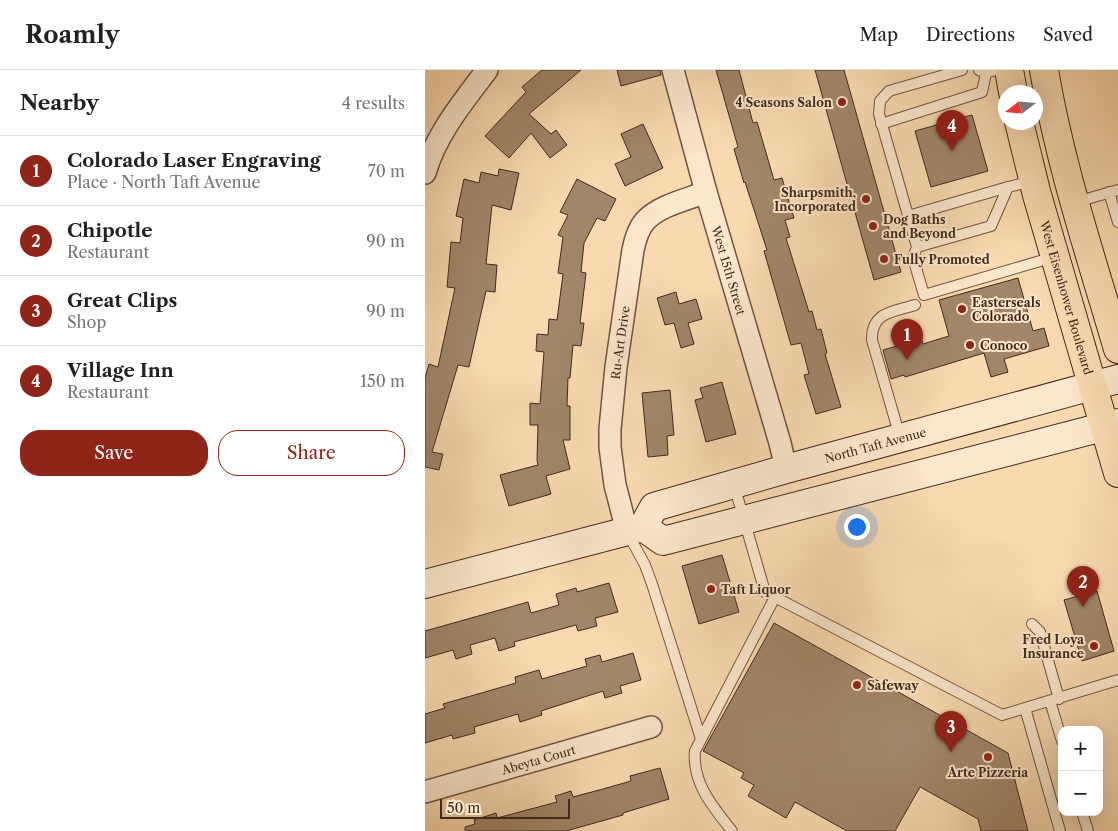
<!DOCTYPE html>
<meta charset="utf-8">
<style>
body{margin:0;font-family:"Libre Caslon Text",serif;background:#f2f2f2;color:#222}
.controls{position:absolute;right:15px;bottom:15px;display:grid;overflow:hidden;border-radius:10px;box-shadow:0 5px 20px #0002}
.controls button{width:45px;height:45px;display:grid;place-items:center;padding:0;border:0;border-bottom:1px solid #e0e0e0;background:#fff;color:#222;font:25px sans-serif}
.compass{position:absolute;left:573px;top:15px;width:45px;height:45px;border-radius:50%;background:#fff;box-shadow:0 5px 20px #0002;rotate:254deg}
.scale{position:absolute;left:15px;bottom:12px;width:130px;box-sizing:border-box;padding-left:5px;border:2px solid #422a1d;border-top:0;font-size:14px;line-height:18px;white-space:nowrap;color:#422a1d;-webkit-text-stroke:4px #fbe7cc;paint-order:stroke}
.you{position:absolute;left:431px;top:456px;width:18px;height:18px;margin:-12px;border:4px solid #fff;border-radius:50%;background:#1a73e8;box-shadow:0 0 0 8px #1a73e833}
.badge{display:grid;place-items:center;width:32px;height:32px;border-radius:50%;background:#8f2418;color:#fff;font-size:16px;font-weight:700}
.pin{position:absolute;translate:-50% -41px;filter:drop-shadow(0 1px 2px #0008)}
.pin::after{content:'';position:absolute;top:26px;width:18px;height:15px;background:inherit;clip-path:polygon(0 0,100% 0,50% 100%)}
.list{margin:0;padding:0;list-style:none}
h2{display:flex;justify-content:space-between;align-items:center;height:65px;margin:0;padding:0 20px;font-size:21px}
h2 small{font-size:16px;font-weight:400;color:#767676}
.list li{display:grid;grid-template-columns:32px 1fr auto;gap:15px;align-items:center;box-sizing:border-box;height:70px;padding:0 20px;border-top:1px solid #e0e0e0}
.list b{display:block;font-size:19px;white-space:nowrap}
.list p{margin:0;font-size:16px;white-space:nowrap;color:#767676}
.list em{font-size:16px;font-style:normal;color:#767676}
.actions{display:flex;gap:10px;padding:15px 20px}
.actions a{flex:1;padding:11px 0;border:1px solid #8f2418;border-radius:20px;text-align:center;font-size:18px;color:#8f2418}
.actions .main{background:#8f2418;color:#fff}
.map{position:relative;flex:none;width:693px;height:761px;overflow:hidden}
header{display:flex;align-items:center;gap:30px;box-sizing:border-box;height:70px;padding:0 25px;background:#fff;border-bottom:1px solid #e0e0e0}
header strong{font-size:24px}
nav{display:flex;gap:28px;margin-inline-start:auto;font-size:18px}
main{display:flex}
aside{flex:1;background:#fff}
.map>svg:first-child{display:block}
.building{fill:#a18669;stroke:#422a1d}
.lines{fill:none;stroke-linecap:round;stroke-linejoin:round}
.service-casing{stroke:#705642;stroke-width:12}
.minor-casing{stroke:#705642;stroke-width:24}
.secondary-casing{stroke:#422a1d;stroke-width:30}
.trunk-casing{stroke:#422a1d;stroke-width:30}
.service{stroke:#fbe7cc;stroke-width:10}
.minor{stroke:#fbe7cc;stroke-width:21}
.secondary{stroke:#fbe7cc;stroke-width:28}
.trunk{stroke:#f9dab0;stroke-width:28}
.poi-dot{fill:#8f2418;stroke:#fbe7cc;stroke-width:2}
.labels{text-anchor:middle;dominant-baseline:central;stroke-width:4;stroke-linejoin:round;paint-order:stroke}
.poi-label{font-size:12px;font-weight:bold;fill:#422a1d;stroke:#fbe7cc;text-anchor:start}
.street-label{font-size:12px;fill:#422a1d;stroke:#fbe7cc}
</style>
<header>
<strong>Roamly</strong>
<nav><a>Map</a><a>Directions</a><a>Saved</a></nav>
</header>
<main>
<aside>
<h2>Nearby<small>4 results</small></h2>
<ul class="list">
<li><span class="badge">1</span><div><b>Colorado Laser Engraving</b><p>Place · North Taft Avenue</p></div><em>70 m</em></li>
<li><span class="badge">2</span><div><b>Chipotle</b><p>Restaurant</p></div><em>90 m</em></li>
<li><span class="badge">3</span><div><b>Great Clips</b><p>Shop</p></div><em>90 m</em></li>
<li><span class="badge">4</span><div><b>Village Inn</b><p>Restaurant</p></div><em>150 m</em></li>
</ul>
<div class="actions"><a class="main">Save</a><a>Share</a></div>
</aside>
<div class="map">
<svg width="693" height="761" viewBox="0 0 693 761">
<rect width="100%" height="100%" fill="#f9dab0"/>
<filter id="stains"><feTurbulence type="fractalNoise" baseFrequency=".004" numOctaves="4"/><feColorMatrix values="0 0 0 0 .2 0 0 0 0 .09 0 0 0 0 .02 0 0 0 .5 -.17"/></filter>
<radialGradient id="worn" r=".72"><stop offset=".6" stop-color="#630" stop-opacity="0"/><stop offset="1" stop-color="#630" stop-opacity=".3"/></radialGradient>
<path class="building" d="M117,0h39l-52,44 22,20 5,-4 11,15 -17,13 -19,-25 -22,25 -24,-22 41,-44 -4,-5z
M192,0h44v5l-40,11z
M291,0h23l14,53 4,-1 17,58 8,-2 12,40 -9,2 5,17 -4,1 23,74 3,-1 5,19 4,-1 6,24 -2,1 16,53 -25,7 -12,-39 5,-1 -8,-31 -10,2 -27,-94 3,-1 -22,-68 -1,1 -10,-34 4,-2z
M390,0h29l57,202 -27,8z
M547,45l16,56 -57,16 -16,-56z
M218,54l20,44 -38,18 -10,-22 16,-7 -10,-23z
M74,99l20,4 -8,37 -19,-5 -6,59 11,1 -2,27 -9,-1 -17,76 -11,-2 -26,87 11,2 -4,16 -14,-3v-89l4,-14 9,3 17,-79 -8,-1 4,-45 9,1 3,-25 -7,-2 8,-37 15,4 2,-11 17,4z
M152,109l39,20 -11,22 -8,-3 -13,25 -3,29 5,1 -6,50h4l-3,23 -8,-1 -3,33h-2l-1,28h3v34h-7l7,29 -24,7 5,18 -42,12 -9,-31 38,-10 -1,-5 1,-35h-8v-22l10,1 4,-52 -8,-1 1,-17 11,1 1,-16 8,1 6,-46 -5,-1 5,-36 -5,-2 10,-20 -8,-3z
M593,208l15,53 11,-3 5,18 -45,13 4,13 -17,5 -7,-24 -79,24 -1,-2 -13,4 -8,-29 21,-6 -1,-5 17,-5 3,10 26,-8 -10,-36z
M251,222l3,12 17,-5 6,20 -14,4 6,21 -13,4 -7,-25 -9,2 -8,-27z
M297,312l14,52 -30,8 -11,-42 8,-2 -3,-10z
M245,320l4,45 -7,1 1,19 -20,2 -6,-64z
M297,485l17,57 -40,12 -17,-58z
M184,513l9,29 -23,6 2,8 -19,5 -2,-6 -62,17 1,4 -16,5 -4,-13 -25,7 2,9 -16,5 -3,-9 -28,8v-27l103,-29 3,11 28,-8 -3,-11 20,-6 1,4z
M672,521l17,60 -32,10 -18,-61z
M349,553l234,130 20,78h-47l-3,-12 -58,-32 -25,44h-48l-52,-29 -9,16 -38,-22 6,-11 -13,-7 3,-5 -41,-22z
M208,583l8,27 -21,6 2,7 -17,5 -2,-7 -62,20 1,4 -22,7 -2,-8 -44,13 1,6 -22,6 -1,-4 -27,8v-29l20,-6 -2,-4 73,-21 -1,-6 24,-7 3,9 45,-13 -2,-7 15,-4 2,7z
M235,698l9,31 -46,14v2l-57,16h-101v-4l10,-3 -1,-4 22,-7 1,5 60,-16 -2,-6 16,-5 2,6 30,-8 28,-8 -1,-5z"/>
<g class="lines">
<defs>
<path id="service" d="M537,0l-73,21 -9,10 -1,13 38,133 74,-21 17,-39 25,-6
M554,0l7,3 9,-3
M456,54l101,-32 4,-19
M684,122l9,30
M651,132l42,-12
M483,146l100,-29
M492,177l-4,11 11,37 130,-38
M475,367l-28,-97c-1,-28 21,-28 43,-35
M309,415l31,107 237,123 116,-35
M202,462l18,33 7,19 49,155
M607,554l8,8 19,67
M625,631l12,40
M600,638l35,123
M657,742l6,19
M307,761c-19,-24 -40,-48 -37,-80l80,-154"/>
<g id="minor">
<path id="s1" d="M248,0l33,122 74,251 6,26"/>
<path d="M0,103c11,-39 38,-71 62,-103"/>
<path id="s2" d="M202,461l-12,-46 -5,-38v-18l6,-62 17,-117c2,-10 5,-21 12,-29 15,-16 41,-21 61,-29"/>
<path id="s3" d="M0,722l226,-65"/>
</g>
<g id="secondary">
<path d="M218,457l20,14 455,-118"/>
<path id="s4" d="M0,514l218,-57 11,-20 132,-38 332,-90"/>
</g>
<g id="trunk">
<path d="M584,0l4,22"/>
<path d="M619,0c16,95 47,187 74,279"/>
<path id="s5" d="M594,52l18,73 81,278"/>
</g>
</defs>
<use href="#service" class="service-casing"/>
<use href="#minor" class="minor-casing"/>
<use href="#secondary" class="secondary-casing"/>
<use href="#trunk" class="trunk-casing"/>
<use href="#service" class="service"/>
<use href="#minor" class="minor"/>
<use href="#secondary" class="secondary"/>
<use href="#trunk" class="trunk"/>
</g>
<g class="poi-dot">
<circle cx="417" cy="32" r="5"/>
<circle cx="441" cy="129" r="5"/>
<circle cx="448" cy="156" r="5"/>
<circle cx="459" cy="189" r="5"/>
<circle cx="537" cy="239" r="5"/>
<circle cx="545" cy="275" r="5"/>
<circle cx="286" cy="519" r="5"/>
<circle cx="669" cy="576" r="5"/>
<circle cx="432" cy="615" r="5"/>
<circle cx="563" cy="687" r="5"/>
</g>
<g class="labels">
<g class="poi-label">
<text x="407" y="32" text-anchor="end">4 Seasons Salon</text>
<text x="431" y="122" text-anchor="end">Sharpsmith,<tspan x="431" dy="14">Incorporated</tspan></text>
<text x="458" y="149">Dog Baths<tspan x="458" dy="14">and Beyond</tspan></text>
<text x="469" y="189">Fully Promoted</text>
<text x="547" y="232">Easterseals<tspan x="547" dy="14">Colorado</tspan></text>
<text x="555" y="275">Conoco</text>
<text x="296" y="519">Taft Liquor</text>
<text x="659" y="569" text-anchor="end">Fred Loya<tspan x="659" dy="14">Insurance</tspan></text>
<text x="442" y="615">Safeway</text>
<text x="563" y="702" text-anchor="middle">Arte Pizzeria</text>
</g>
<g class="street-label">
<text stroke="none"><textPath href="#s1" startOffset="208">West 15th Street</textPath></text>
<text stroke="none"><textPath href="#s5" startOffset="182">West Eisenhower Boulevard</textPath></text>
<text stroke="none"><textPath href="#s2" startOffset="191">Ru-Art Drive</textPath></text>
<text stroke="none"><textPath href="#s4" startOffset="478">North Taft Avenue</textPath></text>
<text stroke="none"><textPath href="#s3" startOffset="118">Abeyta Court</textPath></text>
</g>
</g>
<rect width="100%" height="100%" filter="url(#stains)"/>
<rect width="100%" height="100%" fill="url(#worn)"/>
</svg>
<div class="controls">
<button>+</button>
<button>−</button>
</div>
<svg class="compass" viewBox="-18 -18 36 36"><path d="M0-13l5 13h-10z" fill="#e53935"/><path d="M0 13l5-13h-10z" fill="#767676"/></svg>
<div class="scale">50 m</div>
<div class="you"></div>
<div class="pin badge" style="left:482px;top:290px">1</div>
<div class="pin badge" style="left:658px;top:537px">2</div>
<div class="pin badge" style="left:526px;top:682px">3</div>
<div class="pin badge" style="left:527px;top:81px">4</div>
</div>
</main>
